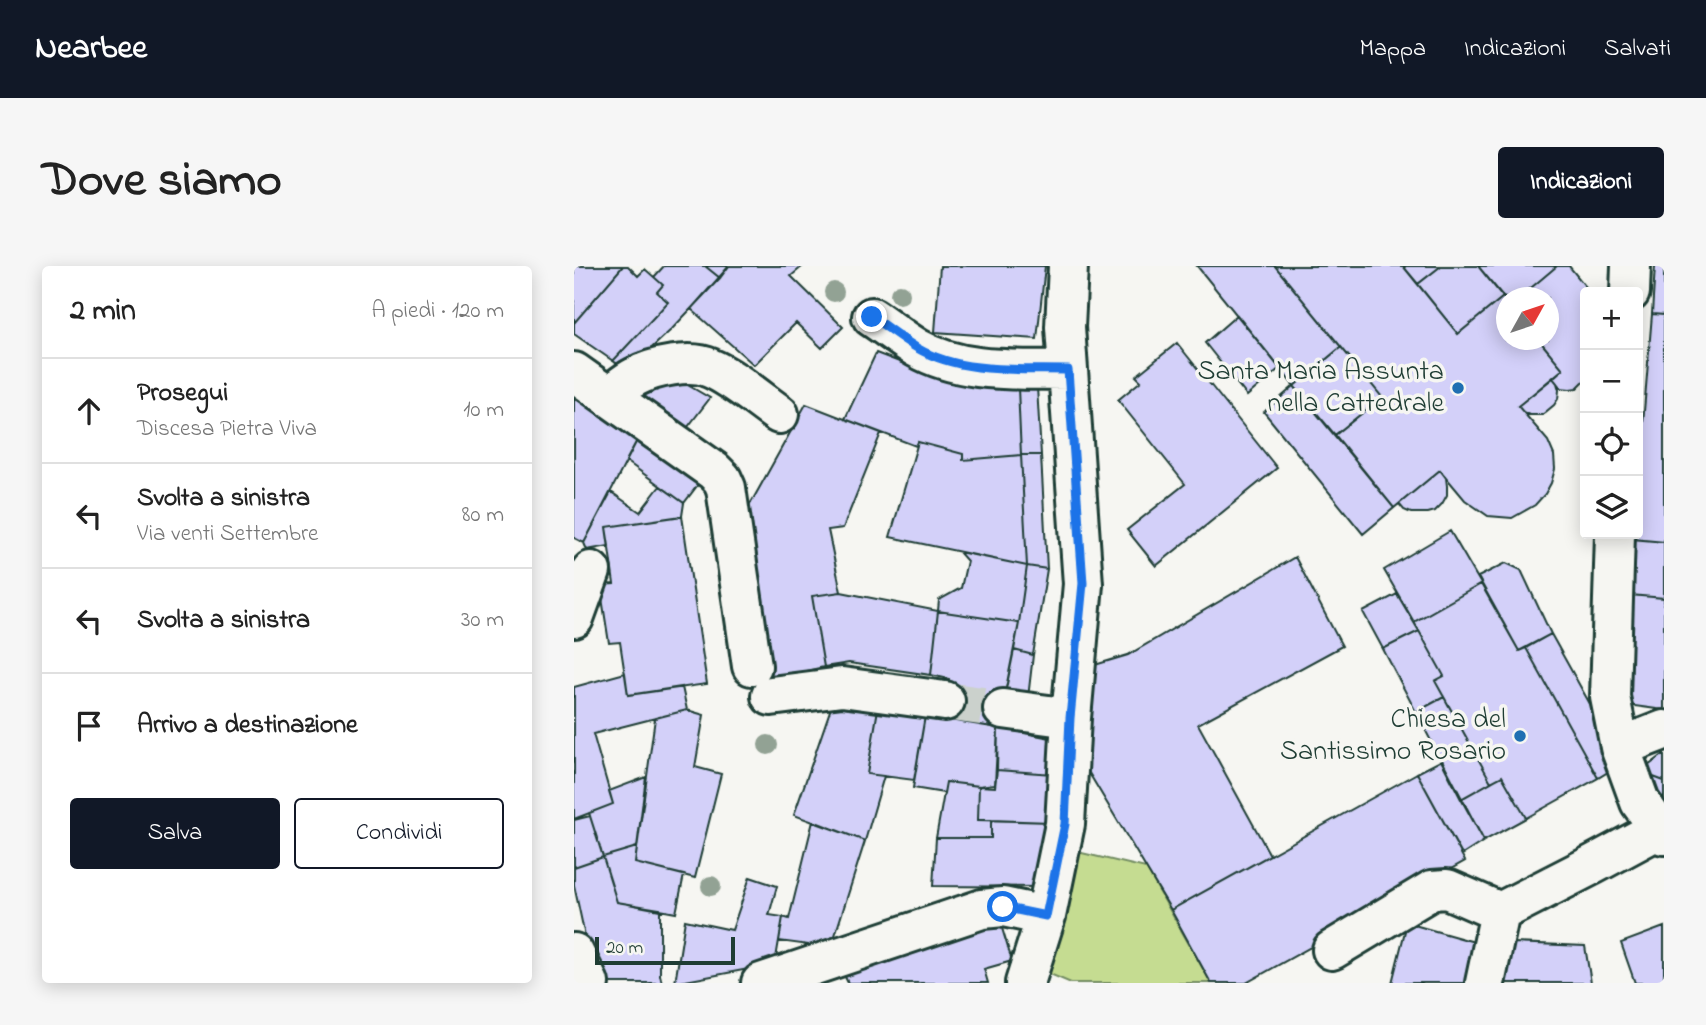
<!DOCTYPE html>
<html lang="it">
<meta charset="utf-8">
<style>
body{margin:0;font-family:"Indie Flower",sans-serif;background:#f6f6f6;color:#222}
.controls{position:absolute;right:21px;top:21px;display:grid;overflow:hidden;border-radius:7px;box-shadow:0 4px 18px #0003}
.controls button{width:63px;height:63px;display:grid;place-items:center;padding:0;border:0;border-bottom:2px solid #e0e0e0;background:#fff;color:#222;font:35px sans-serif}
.compass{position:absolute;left:922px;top:21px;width:63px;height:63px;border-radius:50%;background:#fff;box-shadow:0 4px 18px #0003;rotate:50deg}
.scale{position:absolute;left:21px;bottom:18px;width:140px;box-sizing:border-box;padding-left:7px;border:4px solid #1f3d34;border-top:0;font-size:19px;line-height:24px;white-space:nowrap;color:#1f3d34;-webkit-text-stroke:5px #f6f6f2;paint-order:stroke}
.stop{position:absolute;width:21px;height:21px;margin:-16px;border:5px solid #1a73e8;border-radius:50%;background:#fff}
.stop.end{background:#1a73e8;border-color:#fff;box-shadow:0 2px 7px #0008}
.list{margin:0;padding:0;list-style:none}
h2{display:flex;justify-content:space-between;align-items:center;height:91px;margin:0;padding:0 28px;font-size:30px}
h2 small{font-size:23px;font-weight:400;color:#767676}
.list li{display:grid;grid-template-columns:46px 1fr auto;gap:21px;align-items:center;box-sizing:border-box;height:105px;padding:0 28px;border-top:2px solid #e0e0e0}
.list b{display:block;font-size:26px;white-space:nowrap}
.list p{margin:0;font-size:23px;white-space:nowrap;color:#767676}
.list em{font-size:23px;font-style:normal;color:#767676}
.actions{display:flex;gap:14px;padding:21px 28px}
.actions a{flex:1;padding:16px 0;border:2px solid #111827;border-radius:7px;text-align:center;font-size:24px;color:#111827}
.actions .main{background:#111827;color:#fff}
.icon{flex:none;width:38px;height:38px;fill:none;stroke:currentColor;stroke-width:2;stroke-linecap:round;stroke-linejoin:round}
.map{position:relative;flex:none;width:1090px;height:717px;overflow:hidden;border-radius:7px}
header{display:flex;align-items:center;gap:42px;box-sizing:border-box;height:98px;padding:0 35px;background:#111827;color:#fff}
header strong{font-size:33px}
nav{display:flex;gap:38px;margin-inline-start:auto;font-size:24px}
.intro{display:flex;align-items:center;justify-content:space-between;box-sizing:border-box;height:168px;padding:0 42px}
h1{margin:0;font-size:49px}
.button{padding:18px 32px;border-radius:7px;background:#111827;color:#fff;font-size:24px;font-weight:700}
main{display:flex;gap:42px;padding:0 42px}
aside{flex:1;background:#fff;border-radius:7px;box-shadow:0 4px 18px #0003}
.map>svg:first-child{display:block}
.green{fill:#c5dc91;stroke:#728c62;stroke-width:2}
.building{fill:#d3d0f9;stroke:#1f3d34;stroke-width:2}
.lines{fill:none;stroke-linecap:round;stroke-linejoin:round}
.minor-tunnel{stroke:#cbd1cc;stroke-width:38;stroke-dasharray:38 19;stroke-linecap:butt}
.minor-casing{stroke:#1f3d34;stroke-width:44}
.minor{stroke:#f6f6f2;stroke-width:38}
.tree{fill:#92a294}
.route{stroke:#1a73e8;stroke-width:9}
.poi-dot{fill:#1f6fb2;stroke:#f6f6f2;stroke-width:2.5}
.labels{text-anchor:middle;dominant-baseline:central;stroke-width:7;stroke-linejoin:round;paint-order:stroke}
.poi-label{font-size:28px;fill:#1f3d34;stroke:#f6f6f2;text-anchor:end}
</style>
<header>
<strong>Nearbee</strong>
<nav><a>Mappa</a><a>Indicazioni</a><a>Salvati</a></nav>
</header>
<div class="intro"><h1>Dove siamo</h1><a class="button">Indicazioni</a></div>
<main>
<aside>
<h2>2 min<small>A piedi · 120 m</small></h2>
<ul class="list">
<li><svg class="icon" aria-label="ahead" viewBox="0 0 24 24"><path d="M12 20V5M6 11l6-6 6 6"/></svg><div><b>Prosegui</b><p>Discesa Pietra Viva</p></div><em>10 m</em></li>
<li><svg class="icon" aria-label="left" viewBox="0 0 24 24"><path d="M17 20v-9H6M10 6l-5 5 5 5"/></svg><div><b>Svolta a sinistra</b><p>Via venti Settembre</p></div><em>80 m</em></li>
<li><svg class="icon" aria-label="left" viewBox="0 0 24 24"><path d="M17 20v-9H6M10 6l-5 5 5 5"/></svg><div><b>Svolta a sinistra</b></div><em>30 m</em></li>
<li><svg class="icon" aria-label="arrive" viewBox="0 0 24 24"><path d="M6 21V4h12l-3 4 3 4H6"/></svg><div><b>Arrivo a destinazione</b></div></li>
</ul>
<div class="actions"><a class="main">Salva</a><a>Condividi</a></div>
</aside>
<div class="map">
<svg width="1090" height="717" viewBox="0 0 1090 717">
<rect width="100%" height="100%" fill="#f6f6f2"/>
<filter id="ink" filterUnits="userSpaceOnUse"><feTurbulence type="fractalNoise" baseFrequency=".0143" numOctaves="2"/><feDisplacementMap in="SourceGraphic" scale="14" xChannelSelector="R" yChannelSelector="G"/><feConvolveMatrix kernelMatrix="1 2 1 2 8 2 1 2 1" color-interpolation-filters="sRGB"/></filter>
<g filter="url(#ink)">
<path class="green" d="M495,584l77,18 65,115h-140l-26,-11z"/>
<path class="building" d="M0,0h49l-49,57z
M49,0h5l10,10 7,-7 18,16 -6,7 11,10 -55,59 -39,-27v-11z
M90,0h41l15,12 -48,51 -44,41 -15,-9 55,-59 -11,-10 6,-7 -9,-8z
M131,0h24l-9,12z
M155,0h74l-12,10 52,51 -21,21 -26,-25 -42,42 -63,-56z
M366,0h105l-8,73 -102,-7z
M623,0h78l66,81 -47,39z
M701,0h128l55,68 45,-37 3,3v40h33l24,29 -45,37 30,35 6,14 1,14 -4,14 -6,11 -10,11 -23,13 -24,-2 -23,-16 -25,-30 -46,38 -59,-73 47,-38z
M829,0h38l-23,18z
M867,0h37l25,31 -45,37 -40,-50z
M904,0h79l-38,32h-13v2z
M983,0h12l21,26h-5v88l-8,8 -7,1 -9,-1 -8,-10 10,-9 -24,-29h9v-42h-29z
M1081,0h9v49l-12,-1z
M1078,48l12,1v227l-31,-3 1,-5h4v-50z
M663,49l43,53 -33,28 -42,-53z
M603,77l100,125 -121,98 -29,-36 58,-46 -67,-84 23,-19 -5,-5z
M767,81l41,50 -47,38 -41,-49z
M302,87l70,27 72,8 3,67 -58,5v-6l-45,-12 -2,4 -71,-27z
M979,112l4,5 2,7 -1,9 -4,6 -12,10h-13l-6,-3 -5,-6z
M73,114l37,3 26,15 -29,38 -50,-34z
M720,120l100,122 -31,26 -99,-122z
M463,121l4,68h-20l-3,-67z
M0,128l68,37 -58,112 -10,-5z
M232,138l75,29 -38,95 -15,2 13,62 -29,4 12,71 -54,12 -23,-169z
M68,165l64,43 -22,29 -58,-42z
M344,176l45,12v6l58,-5 6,111 -137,-29z
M447,189h20l6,114 -20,-3z
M866,204l6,8 1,8v9l-5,9 -7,7 -7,2h-17l-7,-3 -5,-6z
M86,220l24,17 -2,13 -76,11 3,19 -22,4 -3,-7 27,-51 29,20z
M108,250l25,168 -79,11 -8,-53 -11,1 -9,-58 14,-1 -8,-57z
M876,265l31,53 -67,38 -30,-52z
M1059,273l31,3v56l-34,-3z
M385,286l68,14 -8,57 -81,-12 1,-11 22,-12 6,-27z
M721,291l47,89 -144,78 72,131 -99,55 -91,-152 8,-91 40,-12z
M932,297l15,7 30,64 -32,17 -41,-74z
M453,300l20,3 -14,86 -19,-5 5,-27z
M907,318l38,67 7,-3 72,130 -72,40 -24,-42 -11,6 -56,-101 9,-5 -30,-54z
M267,326l97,19 -7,64 -82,-12 -25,4 -12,-71z
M823,328l22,37 -36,18 -20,-37z
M1056,329l34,3v112l-37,-5z
M364,345l81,12 -21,105 -53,-9 4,-40 -18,-4z
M845,365l25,45 -9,5 9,16 -28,15 -33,-63z
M977,368l58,104 7,29 -18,11 -72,-130z
M440,384l19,5 -9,77 -26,-4z
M51,407l3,22 54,-8 5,23 -94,24 20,70 -39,15v-132z
M870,431l47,85 -30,17 -45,-87z
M260,433l44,10 -11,65 17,2 -19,65 -71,-26z
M304,443l47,7 -11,64 -47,-6z
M113,444l17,5 -9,52 26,7 -26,104 -60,-15 20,-145z
M351,450l73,12 -3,56 -16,2 -33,-4 -2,11 -31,-5z
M424,462l58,11 -3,35 -56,-4z
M1090,488v27l-24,-9z
M868,494l42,81 -22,14 -45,-82z
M423,504l56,4 -3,48 -72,-2 1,-34 16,1z
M1066,506l24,9v33z
M843,507l48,88 -219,122h-35l-40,-73z
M928,510l24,42 -42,23 -23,-42z
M72,511l-9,70 -34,10 -14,-44 24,-9 -4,-13z
M372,516l33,4 -1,34h13v18h-55z
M16,550l13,41 -29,10v-47z
M417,554l59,2 -6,65 -111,-1 3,-48h55z
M239,555l52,20 -34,107 -52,-7 4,-24 6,2z
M63,581l-2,16 49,12 -8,38 -59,-11 -14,-45z
M29,591l14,45 43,7v66l2,8h-56l-20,-42 -12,-56v-18z
M176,611l27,9 -8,29 14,2 -8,47 -100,19 10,-63 47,10z
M833,657l78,22 -10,38h-83z
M427,659l11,36 -28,8 4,14h-140l-8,-16z
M1090,661v56h-29l-14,-40z
M939,677l72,3 6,37h-93z"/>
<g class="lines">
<path class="minor-tunnel" d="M371,435l58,8"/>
<defs>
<path id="minor" d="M1056,26l1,-26
M298,51c15,10 30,22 45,31 45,26 102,21 151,22
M0,106l140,99 8,8 4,9 26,178
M34,130c9,-6 17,-14 27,-19 18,-10 56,-18 75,-9 22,9 49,32 69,46
M1041,268l-5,163 10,50 20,55 24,33
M0,352l17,-47
M197,430l71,-9 103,14
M429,443l68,9
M1046,481l44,-17
M926,646l94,-48 65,-35
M758,684l100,-60 15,-1 53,23
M0,687l15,30
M187,717l221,-74 21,-2 43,9
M451,717l21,-67 19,-92 6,-106 12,-134 -18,-257 3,-61
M911,717l15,-71"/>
</defs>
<use href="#minor" class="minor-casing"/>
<use href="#minor" class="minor"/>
</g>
<g class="tree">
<circle cx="260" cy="26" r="10"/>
<circle cx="326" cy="28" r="10"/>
<circle cx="194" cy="479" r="10"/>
<circle cx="137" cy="620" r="10"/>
</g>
</g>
<g class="lines" filter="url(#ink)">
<path class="route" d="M298,51c15,10 30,22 45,31 44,26 102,21 151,22l15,213 -13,135 -5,106 -19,92 -43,-9"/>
</g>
<g class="poi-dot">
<circle cx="884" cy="122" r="7"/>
<circle cx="946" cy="470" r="7"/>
</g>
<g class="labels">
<g class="poi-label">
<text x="870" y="106">Santa Maria Assunta<tspan x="870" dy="32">nella Cattedrale</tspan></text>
<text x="932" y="454">Chiesa del<tspan x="932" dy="32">Santissimo Rosario</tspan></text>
</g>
</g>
</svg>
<div class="controls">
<button>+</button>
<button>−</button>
<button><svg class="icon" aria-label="locate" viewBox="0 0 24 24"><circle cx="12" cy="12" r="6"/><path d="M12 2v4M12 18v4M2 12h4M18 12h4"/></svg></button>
<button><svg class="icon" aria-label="layers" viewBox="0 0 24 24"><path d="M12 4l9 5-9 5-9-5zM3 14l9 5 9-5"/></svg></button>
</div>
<svg class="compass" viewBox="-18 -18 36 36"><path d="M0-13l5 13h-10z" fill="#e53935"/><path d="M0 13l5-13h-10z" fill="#767676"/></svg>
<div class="scale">20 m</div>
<div class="stop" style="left:429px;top:641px"></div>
<div class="stop end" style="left:298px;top:51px"></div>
</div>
</main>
